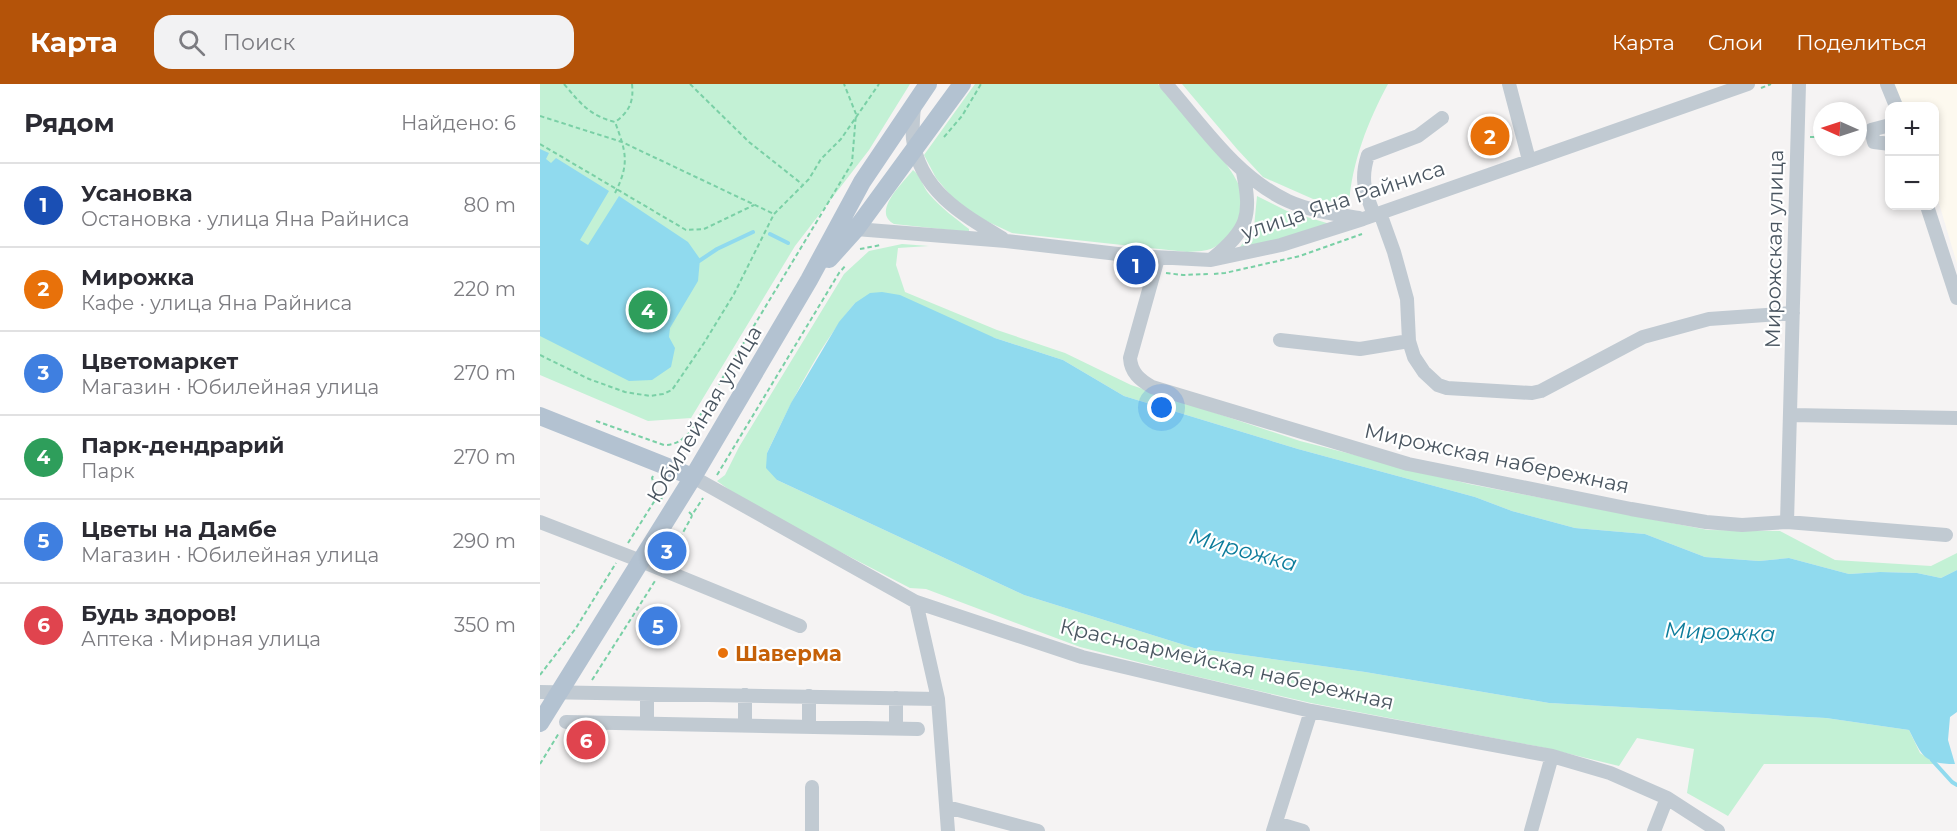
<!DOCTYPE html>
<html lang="ru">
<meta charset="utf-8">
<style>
body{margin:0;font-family:Montserrat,sans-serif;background:#f2f2f3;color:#2b2b33}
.controls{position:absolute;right:18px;top:18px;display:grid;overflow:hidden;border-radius:12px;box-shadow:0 3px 9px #0003}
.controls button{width:54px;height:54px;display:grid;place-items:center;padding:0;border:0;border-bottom:2px solid #e1e1e2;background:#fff;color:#2b2b33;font:30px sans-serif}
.compass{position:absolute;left:1273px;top:18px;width:54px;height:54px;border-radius:50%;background:#fff;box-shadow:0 3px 9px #0003;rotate:273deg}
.you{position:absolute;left:622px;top:324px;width:21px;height:21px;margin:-15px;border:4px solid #fff;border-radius:50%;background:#1a73e8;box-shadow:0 0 0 9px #1a73e833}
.badge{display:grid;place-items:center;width:39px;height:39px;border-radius:50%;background:#b45309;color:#fff;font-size:20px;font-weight:700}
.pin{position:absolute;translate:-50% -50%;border:3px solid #fff;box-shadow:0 2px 6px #0006}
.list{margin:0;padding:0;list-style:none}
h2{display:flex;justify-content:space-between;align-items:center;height:78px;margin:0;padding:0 24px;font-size:26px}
h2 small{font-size:20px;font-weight:400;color:#7c7c81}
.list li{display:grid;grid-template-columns:39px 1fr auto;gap:18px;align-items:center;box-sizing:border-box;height:84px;padding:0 24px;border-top:2px solid #e1e1e2}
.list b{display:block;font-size:22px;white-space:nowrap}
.list p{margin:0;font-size:20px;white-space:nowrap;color:#7c7c81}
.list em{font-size:20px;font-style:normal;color:#7c7c81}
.icon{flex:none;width:33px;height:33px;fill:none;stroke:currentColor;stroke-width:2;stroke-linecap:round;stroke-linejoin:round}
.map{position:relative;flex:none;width:1417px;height:747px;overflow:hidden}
header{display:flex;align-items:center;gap:36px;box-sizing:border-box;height:84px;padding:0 30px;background:#b45309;color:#fff}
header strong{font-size:28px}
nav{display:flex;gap:33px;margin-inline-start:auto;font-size:21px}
.search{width:420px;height:54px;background:#f2f2f3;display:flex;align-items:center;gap:15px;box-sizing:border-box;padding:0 21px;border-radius:18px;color:#7c7c81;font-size:22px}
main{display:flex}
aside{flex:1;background:#fff}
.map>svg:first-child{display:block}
.commercial{fill:#fdf9ef}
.green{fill:#c3f1d5}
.water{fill:#90daee}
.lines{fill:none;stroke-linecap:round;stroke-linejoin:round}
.stream{stroke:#90daee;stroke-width:4}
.path{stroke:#7ad0a6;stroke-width:2;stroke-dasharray:4.5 3;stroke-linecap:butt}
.minor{stroke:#c1cad2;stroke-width:14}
.major{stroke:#b3c2d1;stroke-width:18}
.food-dot{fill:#e8710a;stroke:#fff;stroke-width:2}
.labels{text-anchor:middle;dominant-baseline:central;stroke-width:4.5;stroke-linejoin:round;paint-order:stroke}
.street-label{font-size:21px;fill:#4a5661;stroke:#fff}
.food-label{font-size:21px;font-weight:bold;fill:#c56008;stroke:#fff;text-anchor:start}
.water-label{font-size:22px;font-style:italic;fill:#0c7c9b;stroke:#fff}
</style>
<header>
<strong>Карта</strong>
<div class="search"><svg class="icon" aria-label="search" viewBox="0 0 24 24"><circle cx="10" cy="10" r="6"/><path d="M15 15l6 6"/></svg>Поиск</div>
<nav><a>Карта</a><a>Слои</a><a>Поделиться</a></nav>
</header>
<main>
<aside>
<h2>Рядом<small>Найдено: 6</small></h2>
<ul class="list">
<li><span class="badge" style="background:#1a4fb4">1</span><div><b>Усановка</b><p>Остановка · улица Яна Райниса</p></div><em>80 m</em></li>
<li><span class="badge" style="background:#e8710a">2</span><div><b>Мирожка</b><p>Кафе · улица Яна Райниса</p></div><em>220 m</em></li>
<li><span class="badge" style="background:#3f7fe0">3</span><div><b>Цветомаркет</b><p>Магазин · Юбилейная улица</p></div><em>270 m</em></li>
<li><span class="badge" style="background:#2e9e5b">4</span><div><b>Парк-дендрарий</b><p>Парк</p></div><em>270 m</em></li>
<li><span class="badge" style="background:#3f7fe0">5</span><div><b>Цветы на Дамбе</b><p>Магазин · Юбилейная улица</p></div><em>290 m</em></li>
<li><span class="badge" style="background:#e0444e">6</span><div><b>Будь здоров!</b><p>Аптека · Мирная улица</p></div><em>350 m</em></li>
</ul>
</aside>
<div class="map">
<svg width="1417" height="747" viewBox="0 0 1417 747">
<rect width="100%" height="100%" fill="#f5f3f3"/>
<path class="commercial" d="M1352,0h65v180l-22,-74 -1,-84h-34z"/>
<path class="green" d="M0,0h370l-41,66 -74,96 -104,172 -43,3 -108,-46z
M435,0h183c20,23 79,83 84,110 3,13 -2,28 -11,38 -15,18 -21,19 -44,20l-175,-19 -30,-14 -25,-16 -21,-25 -12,-23z
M642,0h206c-20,37 -36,78 -39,120l-36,-5 -50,-22 -26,-28z
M373,86c8,6 10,17 16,24 12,14 26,24 40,35v3l-75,-8c-23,-12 9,-41 19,-54z
M717,112l30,15 43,13 -47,16 -45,10 16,-23z
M362,160l27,2 -31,2 -2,17 9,27 92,38 68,23 66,32 169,56 169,43 239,46 72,1 55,29 96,6 26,-13v17l-16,8 -24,-5 -37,-1 -31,2 -60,-16 -30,3 -54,-4 -60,-23 -70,-6 -63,-17 -37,-14 -177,-48 -174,-53 -61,-36 -68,-22 -140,-35c-37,44 -63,98 -88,150l10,27 247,115 170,53 171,24 184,31 277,15 83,12 11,23 17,11h-173l-36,52 -41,-23 7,-44 -57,-11 -18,28 -78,-19 -230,-44 -134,-31 -97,-25 -154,-58 -16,-1 -158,-82 -35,-25 8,-6 14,-28 105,-173 25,-23z"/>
<path class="water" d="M0,65l9,4 -3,6 5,4 5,-5 53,33 -29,49 8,5 31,-49 69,46 12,17 -2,22 -28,47 -1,9 6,11 -4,19 -19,13 -23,1 -89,-45z
M342,208l18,3 95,43 68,22 61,36 174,53 177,48 37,14 63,17 70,6 60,23 54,4 30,-3 60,16 31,-2 37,1 24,5 16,-8v142l-7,5 -2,23 7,24c-32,0 -33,-9 -46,-34l-83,-12 -277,-15 -184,-31 -171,-24 -170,-53 -247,-115 -11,-12 1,-15 24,-50 48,-81 16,-19 15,-10z"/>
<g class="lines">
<path class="stream" d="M230,150l18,9
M159,177l18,-12 36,-17
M1392,676l20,22 5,3"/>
<path class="path" d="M24,0c16,19 26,32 51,38 14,-10 19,-20 17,-38
M150,0l59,58 53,42
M1221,4l10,-4
M0,32l82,26 152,72
M404,53l18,-21 19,-32
M1270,53h12
M0,60l146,86 18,-1 50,-24
M75,109c15,-30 11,-41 0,-71
M320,165l21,-4
M626,189l17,2 25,-1
M674,190l11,-1 75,-17 62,-22
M0,271l49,24 36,13 25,4 13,-2 9,-4 32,-47 30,-49 40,-80 35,-35 12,-20 20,-20 38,-55
M56,337l68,24c12,0 18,-5 26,-13l162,-269 4,-49 -12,-30
M177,391l122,-202 7,-8
M113,392l-1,2 6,19 5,2
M149,428l3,3 11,-17
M88,459l29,-46
M129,474l23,-42
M0,591l36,-47 40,-65
M52,596l63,-99
M0,680l19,-31"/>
<path class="minor" d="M626,0c37,42 70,93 122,117 22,10 47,13 71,17
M969,0l20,76
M1347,0l9,22
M374,23c-1,10 -2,21 -1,32 6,51 50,76 89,99
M1350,41l-19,5 3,12 16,2
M1387,122l30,92
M840,129l14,39 13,47 2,42 5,16 10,15 14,13 9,3 85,5 9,-2 102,-54 66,-18 84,-6
M834,131c-9,-24 -14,-35 -6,-60l50,-19 24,-18
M316,145l150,12 129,15 76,4 70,-15 82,-26 385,-135
M618,174l-28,100c1,15 10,22 22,29l256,77 223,45 75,13 36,3 45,-3 159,13
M672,175c36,-29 40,-43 31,-87
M740,256l80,9 49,-8
M1251,331l166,3
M153,393l223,125 166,55 229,54 241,45 58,17 57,25 51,33
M0,438l101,39 159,65
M1247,438l12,-438
M376,518l22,97 10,132
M0,608l398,7
M205,611v31
M269,612v31
M26,638l352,7
M107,640v-30
M356,644v-30
M272,703v44
M407,723l91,24
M736,739l27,8
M733,747l38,-120
M991,747l21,-75
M1114,747l13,-33"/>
<path class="major" d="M289,175l27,-30 106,-145
M0,332l153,61
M0,639l153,-246 116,-197 53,-98 66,-98"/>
</g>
<circle class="food-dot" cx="183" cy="569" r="6"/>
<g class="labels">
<g class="street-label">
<text transform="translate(803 116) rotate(-18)">улица Яна Райниса</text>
<text transform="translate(1234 165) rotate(-89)">Мирожская улица</text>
<text transform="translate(164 330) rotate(-59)">Юбилейная улица</text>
<text transform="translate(957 374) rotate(12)">Мирожская набережная</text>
<text transform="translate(687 580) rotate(13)">Красноармейская набережная</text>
</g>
<g class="food-label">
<text x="195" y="569">Шаверма</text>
</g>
<g class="water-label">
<text transform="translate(703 466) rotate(15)">Мирожка</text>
<text transform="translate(1180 548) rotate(2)">Мирожка</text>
</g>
</g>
</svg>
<div class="controls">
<button>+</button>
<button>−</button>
</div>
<svg class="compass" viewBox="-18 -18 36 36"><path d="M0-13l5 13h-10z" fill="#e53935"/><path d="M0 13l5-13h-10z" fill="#7c7c81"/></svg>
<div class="you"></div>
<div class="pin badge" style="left:596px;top:181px;background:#1a4fb4">1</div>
<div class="pin badge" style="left:950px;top:52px;background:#e8710a">2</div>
<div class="pin badge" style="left:127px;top:467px;background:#3f7fe0">3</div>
<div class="pin badge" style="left:108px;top:226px;background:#2e9e5b">4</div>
<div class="pin badge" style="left:118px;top:542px;background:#3f7fe0">5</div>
<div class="pin badge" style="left:46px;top:656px;background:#e0444e">6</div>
</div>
</main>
